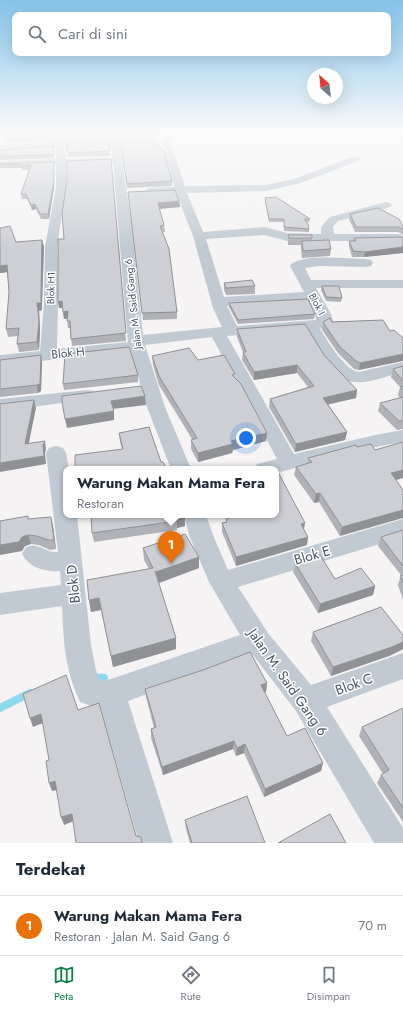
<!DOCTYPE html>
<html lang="id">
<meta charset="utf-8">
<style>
body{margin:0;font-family:Jost,sans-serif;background:#f6f6f7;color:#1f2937}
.compass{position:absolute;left:307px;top:68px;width:36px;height:36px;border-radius:50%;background:#fff;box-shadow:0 4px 16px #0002;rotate:333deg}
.you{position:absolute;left:246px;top:438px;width:14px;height:14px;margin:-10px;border:3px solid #fff;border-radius:50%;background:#1a73e8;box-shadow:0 0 0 6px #1a73e833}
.badge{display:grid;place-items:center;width:26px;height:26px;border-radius:50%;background:#0b8043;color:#fff;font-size:13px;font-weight:700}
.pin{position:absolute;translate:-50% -33px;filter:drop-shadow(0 1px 2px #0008)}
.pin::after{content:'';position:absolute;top:21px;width:14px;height:12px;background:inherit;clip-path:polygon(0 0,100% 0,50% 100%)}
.popup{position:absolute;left:63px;top:466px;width:216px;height:52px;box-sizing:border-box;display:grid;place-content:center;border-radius:8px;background:#fff;filter:drop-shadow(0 1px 3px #0005);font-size:13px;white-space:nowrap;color:#747a83}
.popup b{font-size:15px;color:#1f2937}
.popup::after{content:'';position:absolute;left:50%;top:100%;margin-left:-8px;border:8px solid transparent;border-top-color:#fff}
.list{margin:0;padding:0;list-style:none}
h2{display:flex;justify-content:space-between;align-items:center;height:52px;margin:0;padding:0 16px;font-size:17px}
h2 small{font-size:13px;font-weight:400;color:#747a83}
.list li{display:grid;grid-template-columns:26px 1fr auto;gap:12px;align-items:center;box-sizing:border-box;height:60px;padding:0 16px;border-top:1px solid #e0e1e3}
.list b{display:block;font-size:15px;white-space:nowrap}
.list p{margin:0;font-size:13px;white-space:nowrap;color:#747a83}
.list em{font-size:13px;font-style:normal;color:#747a83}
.icon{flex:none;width:22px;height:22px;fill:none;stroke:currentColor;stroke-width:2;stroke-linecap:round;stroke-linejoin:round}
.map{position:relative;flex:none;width:403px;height:843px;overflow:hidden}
.search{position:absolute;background:#fff;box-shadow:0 4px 16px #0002;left:12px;right:12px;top:12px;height:44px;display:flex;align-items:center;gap:10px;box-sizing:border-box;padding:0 14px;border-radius:8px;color:#747a83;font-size:15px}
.sheet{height:112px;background:#fff}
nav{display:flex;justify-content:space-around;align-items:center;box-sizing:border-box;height:56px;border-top:1px solid #e0e1e3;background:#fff;font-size:11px;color:#747a83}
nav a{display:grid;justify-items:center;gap:2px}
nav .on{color:#0b8043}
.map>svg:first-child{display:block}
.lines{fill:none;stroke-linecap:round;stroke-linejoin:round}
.stream{stroke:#90daee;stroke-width:8}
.street{fill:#c1cad2;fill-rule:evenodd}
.wall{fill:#b0b2b7}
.shaded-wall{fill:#909195}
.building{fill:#cdcfd5;stroke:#909195}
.labels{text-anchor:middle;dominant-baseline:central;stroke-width:3;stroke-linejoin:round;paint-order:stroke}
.far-street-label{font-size:10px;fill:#4a5661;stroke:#fff}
.street-label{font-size:12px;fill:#4a5661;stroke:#fff}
.near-street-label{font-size:14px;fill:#4a5661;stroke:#fff}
</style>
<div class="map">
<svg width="403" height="843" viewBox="0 0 403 843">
<rect width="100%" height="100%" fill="#f5f3f3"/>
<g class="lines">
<path class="stream" d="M92,677l12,1
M0,708l30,-15"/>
<path class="street" d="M48,132h8l8,12 2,15 46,-1 -2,-26h8l13,89 12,114 79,-8 -9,-19 -20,-72 -17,-43 -27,1 -5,-3 5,-3 25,-1 -12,-46 1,-2 3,-1 4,3 15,45 81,-1 28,-6 58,-22h6l2,2 -2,2 -57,22 -35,8 -79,2 16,39 62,-5 22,6 34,1v-7l9,-10 56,-15 4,1 2,2 -2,2 -52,14 -5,6 1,7h64l4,1v6h-115l-22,-6 -59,4 18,58 80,-5 -14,-26c9,-13 60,-7 76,-7l5,1 2,3 -2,3 -5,1 -47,-1 -14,2 6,12h92v8h-87l15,26 2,7 -8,6 -5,2c7,11 25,42 39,43l44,-10v10c-15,3 -33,12 -49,10 -24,-2 -38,-34 -49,-52l-78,6 67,118 81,-19 28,-5v12l-28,5 -99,26v-4h-22l3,-5 20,-5 -65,-122 -67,8 20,62 26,62h-20l-24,-62 -16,-55 -131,13v-10l40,-4 4,-48 1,-56 11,-60v-22l-56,2v-6l56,-2 -1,-12 -54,4 -1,-6 52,-3zM113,162l15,180 -71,7 1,-46 -1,-56 9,-60v-22zM308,301l7,13 1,6 -79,6 -10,-20z
M88,390l6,1 3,4 -3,4 -94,12v-12z
M56,446l7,2 3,5 3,16h-3v46h11l14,130 5,25 4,11 11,-2 129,-44 -31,-53 -20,-47 -5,-20h22l7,20 15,35 175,-51v18l-165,50 30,46 43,52 92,-32v26l-76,28 76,121v15h-29l-78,-132 -43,-56 -125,46 45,142h-34l-38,-134 -21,-7c-16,-36 -16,-58 -18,-96l-62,9v-22l61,-8 -1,-14c-15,1 -31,-3 -38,-17l4,-7c15,-5 18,6 32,5l-12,-99 3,-5z"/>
</g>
<path class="wall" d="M3,132h45l2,9 -43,2z
M57,132h52l1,24 -42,1 -1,-8z
M119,132l34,9 19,40v5l-45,2z
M53,146l1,12 -54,2v-11l1,1z
M111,159l15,182 -54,5 -1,-7 -1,-11h-2l-1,-10 -3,1 -1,-11h-4l-1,-6 6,-63z
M54,162v25l-5,32h-8l-5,-10 -4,1 -5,-11h-5l-1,-5 9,-24h-8v-2h-22v-4z
M129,197l50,4 1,6 -21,2 5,16 1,7h-3l15,80v7l-34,1z
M265,198l45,21 -1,3h-2l2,7v3l-25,-1v-9h-15l-4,-20z
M350,214l53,12v9l-5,-3h-43l-6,-13z
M0,228l16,14 26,-2 2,7 -2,56v7l-3,1 1,18 -1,21 -20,2 -2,-8 1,-8 -10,1 -2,-8 3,-37 -2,-20 -7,1z
M288,235l24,3v3l19,8 -1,7 -28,2 -1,-10v-3h-13z
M403,237v16l-39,4h-12l-3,-11v-5h4l1,-3z
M224,283l31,3v8l-29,1 -2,-5z
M322,286l20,12 -1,4 -15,-1 -5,-11z
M229,303l86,11 -1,5 -76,5 -9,-17z
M383,320l-24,50 -5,-1 -16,-16 -16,-23 1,-8z
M237,329l87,26 33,35 -1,8 -28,6 19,28 -2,8 -50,12 -26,-45 1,-8 38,-12 -11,-14 -43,7 -12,-20 1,-8 -6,-15z
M41,355l1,7 -1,29 -3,2 -38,4v-37z
M152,356l46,4 37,18 32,55 -1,8 -33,9 -1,3 -34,9 -7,-13v-9l1,-1 -33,-54 -6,-20z
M403,366v63l-6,1 -19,-19 2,-8 20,-5 -2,-3 2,-8 -9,-10 2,-8z
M138,375v7l-74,8 -1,-6z
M119,433l42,29 -39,-13 -2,-7z
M357,447l39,33 -56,56 -21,-34 -5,1 -20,-28 2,-8 12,-4v-5z
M276,473l29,50 -1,6 3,16 -71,21 -14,-34v-9l4,-1v-3l50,-4z
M28,516v3l25,7 3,23 -6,1 -11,-5 -8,-1 -6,2 -3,5z
M185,517v9l-8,2v2l-83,12 -2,-9z
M403,530v70l-5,-15 3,-10 -23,-29 3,-9z
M143,548l56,20 -40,15 17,55v11l-63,18 -12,-57 -10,2 -2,-12 60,-31 -5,-9z
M295,563l40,16 40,7 -2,9 -55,18 -25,-41z
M313,632l90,3v14l-14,7 -58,20 -20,-35z
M267,683l-1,9h-2l23,44 36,27 -2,8 -57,26 -20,-44 -8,3 -3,-7 -70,26 -12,-37v-9l3,-1 -8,-31 -1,-8z
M403,708v114l-26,-39 4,-8 2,-1 -24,-38 3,-9z
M185,820l80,23h-75l-4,-14z"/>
<path class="shaded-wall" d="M54,162v25l-5,32 -1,-5z
M179,201l1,6 -22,2v-6z
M35,204l1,5 -4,1 -1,-5z
M42,240l2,7 -2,56v7l-3,1 1,18 -1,21 -2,-8v-39z
M403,247v6l-39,4 1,-5z
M7,265l1,7 -8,1v-7z
M62,301l1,7h-4l-1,-6z
M68,311l1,7 -5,1 -1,-7z
M403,354v7l-44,9 1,-7z
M41,355l1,7 -1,29 -3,2 -1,-8z
M297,365v8l-43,7v-8z
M357,390l-1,8 -34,8 1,-8z
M145,396l1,9 -34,4 -1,-8z
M34,400l2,8 -9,44 -2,-8z
M114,411v9l-47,8 -2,-9z
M347,432l-2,8 -50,12 1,-8z
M267,433l-1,8 -33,9 -1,3 -34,9v-9l33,-12z
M45,441l1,9 -1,3 1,11 -46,8v-9l43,-18z
M403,470v8l-14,4 2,-9z
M320,493l-1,9 -5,1 2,-9z
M403,510v8l-63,18 2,-9z
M51,517l2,9 3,23 -2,-9z
M185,517v9l-8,2v-7l-1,-1z
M305,523l-2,9 -2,-8z
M28,535l3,9 -6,2 -3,5 -22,4v-10z
M308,537l-1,8 -71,21v-9z
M199,557v11l-43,16v-12z
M375,586l-2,9 -55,18 2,-9z
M99,598l2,12 -10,2 -2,-12z
M176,638v11l-63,18 -2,-11z
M403,642v7l-14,7 -58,20 2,-9z
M267,683l-1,9 -6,2 1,-9z
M41,714l2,9 -10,4 -3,-9z
M234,741l-1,8 -70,26 -1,-8z
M245,744l-1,9 -8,3 1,-8z
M323,763l-2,8 -57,26 1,-8z
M55,781l3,9 -6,1 -3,-8z
M72,814l2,7 -10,4 -3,-8z"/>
<path class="building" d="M4,132h44l1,5 -43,2z
M59,132h49l2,19 -43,2v-8z
M119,132h33l1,9h3l8,11 8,29 -45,3z
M53,146l1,9 -54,1v-7l1,1z
M111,159l15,174 -55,6 -1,-18h-3l1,-10 -5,1 -1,-11 -4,1v-63h6l-2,-26 5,-32v-20z
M54,162v20l-6,32h-8l-5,-10 -4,1 -5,-11h-5l10,-29 -10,1 1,-2h-22z
M175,190l4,11 -21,2 6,22 -4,1 9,23 8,63 -35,1 -14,-121z
M276,197l34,22h-6l4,5 1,5 -25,-2v-8h-15l-4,-21z
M378,208l21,11 4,7v3l-4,-2h-43l-6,-13z
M10,226l6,16 26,-2 -1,55v8h-4l2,18 -2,21 -20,2 2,-16 -13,1 3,-37 -2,-27 -7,1v-38z
M288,235h24v3h-23z
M403,237v10l-38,5 -12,-1 -4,-10h7l-2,-3z
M329,240l2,9 -28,2 -1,-10z
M252,280l3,6 -29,2 -2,-5z
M322,286h17l3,12 -16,-1z
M308,299l7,15 -77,6 -9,-17z
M330,318l2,4 51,-2 7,11 4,-1 9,8v16l-43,9 -4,-2 -17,-15 -16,-24z
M305,324l19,31 33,35 -34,8 24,34 -51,12 -26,-45 44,-13 -17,-21 -43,7 -11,-20h3l-9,-23z
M129,347l9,28 -75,9 2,-30z
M189,348l9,12 26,-5 11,19 -3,1 9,9 26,49 -36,8 2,3 -35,9 -7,-13 6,-2 -38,-62 -7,-20z
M41,355l-1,29 -3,1 -37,4v-29z
M403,366v15l-10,-12z
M141,386l4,10 -34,5 3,10 -49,8 -3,-17v-6z
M403,386v4l-3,-3z
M403,397v24h-4l-19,-18z
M34,400l-9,44 20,-3 -2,4 1,11 -44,7v-59z
M149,427l12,35h2l4,7h-92v-14l48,-6 -4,-16z
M403,442v28l-12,3 12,17v20l-61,17 -22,-34 -4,1 -20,-27 16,-5 -4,-4 48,-13 1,2 14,-3 4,6z
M278,472l27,51 -4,1 7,13 -72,20 -14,-34 5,-1 -1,-3 14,-4h36v-9l1,-1 -1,-2v-30z
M91,515h94v2l-9,3 1,1 -85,12z
M28,516v3l23,-2 3,23h-6l-11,-4 -9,-1 -6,2 -3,5 -19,3v-24z
M403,530v36l-22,-29z
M185,534l14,23 -43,15 -1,-1 21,67 -65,18 -12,-58 -10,2 -2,-20 66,-12 -10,-20z
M320,555l15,24 26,-11 14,18 -55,18 -25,-41z
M403,575v8l-3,-7z
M381,607l22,28v7l-11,5 -59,20 -20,-35z
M250,652l17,31 -6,2 26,51 18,-8 18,35 -58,26 -20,-45 -8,4 -3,-7 -72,26 -11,-38 5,-2 -11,-38 61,-20z
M66,675l12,35 21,-7 37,133 5,1 1,6h-66l-4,-29 -11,3 -6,-36 -6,2 -3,-22 3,-1 -8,-46 -11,4 -7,-24z
M403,708v100l-22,-33 8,-5 -27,-43z
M247,796l18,47h-73l-7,-23z
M330,814l16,29h-68z"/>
<linearGradient id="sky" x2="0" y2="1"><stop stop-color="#85c3ea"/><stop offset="0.53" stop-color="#fafafa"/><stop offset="1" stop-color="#fafafa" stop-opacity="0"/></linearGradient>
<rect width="403" height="250" fill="url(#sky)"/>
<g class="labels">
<g class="far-street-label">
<text transform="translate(51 288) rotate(-89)">Blok H1</text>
<text transform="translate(133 304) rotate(-96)">Jalan M. Said Gang 6</text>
<text transform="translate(317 304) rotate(62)">Blok I</text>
</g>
<g class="street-label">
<text transform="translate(68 353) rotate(-6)">Blok H</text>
</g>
<g class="near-street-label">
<text transform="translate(312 555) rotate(-16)">Blok E</text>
<text transform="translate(73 584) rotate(-96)">Blok D</text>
<text transform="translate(288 682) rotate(55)">Jalan M. Said Gang 6</text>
<text transform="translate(354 684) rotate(-20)">Blok C</text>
</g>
</g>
</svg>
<svg class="compass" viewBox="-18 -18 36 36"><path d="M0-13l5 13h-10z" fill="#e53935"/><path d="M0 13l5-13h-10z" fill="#747a83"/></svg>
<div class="you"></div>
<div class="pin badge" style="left:171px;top:564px;background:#e8710a">1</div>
<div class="popup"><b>Warung Makan Mama Fera</b>Restoran</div>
<div class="search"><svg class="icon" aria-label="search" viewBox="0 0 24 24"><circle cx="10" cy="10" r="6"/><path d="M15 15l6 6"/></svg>Cari di sini</div>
</div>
<section class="sheet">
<h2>Terdekat<small></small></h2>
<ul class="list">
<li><span class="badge" style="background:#e8710a">1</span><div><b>Warung Makan Mama Fera</b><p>Restoran · Jalan M. Said Gang 6</p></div><em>70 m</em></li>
</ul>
</section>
<nav>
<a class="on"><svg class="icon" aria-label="map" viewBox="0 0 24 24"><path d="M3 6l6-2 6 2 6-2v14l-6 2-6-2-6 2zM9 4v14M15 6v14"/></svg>Peta</a>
<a><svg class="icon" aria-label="directions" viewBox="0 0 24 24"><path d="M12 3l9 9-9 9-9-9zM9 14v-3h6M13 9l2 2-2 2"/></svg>Rute</a>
<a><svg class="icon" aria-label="saved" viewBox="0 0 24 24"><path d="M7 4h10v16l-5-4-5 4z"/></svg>Disimpan</a>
</nav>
